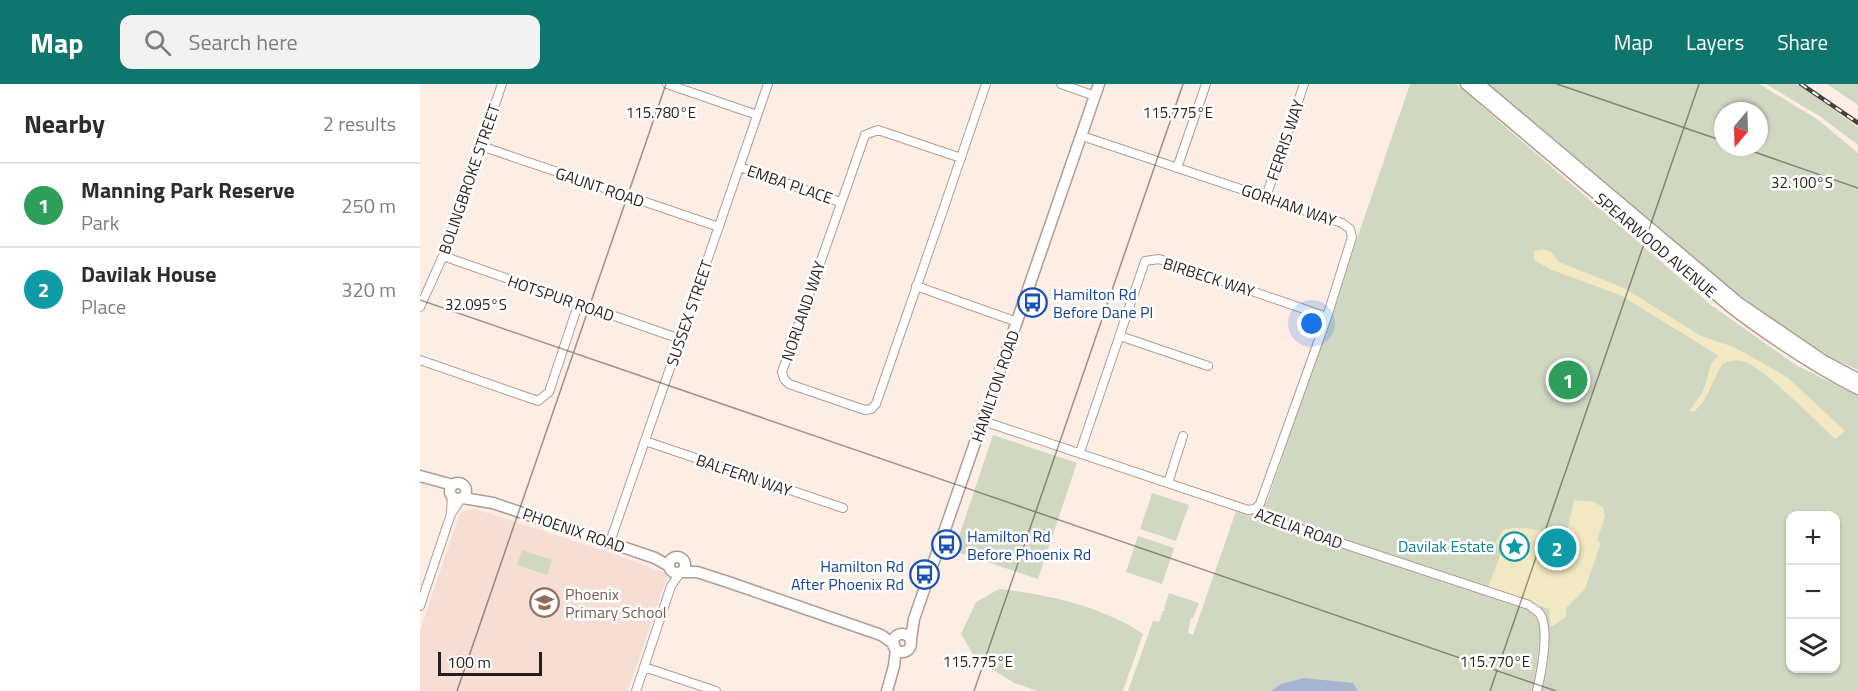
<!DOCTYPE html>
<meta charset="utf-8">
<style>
body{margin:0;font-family:"Titillium Web",sans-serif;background:#f2f2f3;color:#2b2b33}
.controls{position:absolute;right:18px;bottom:18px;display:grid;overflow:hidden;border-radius:12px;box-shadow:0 2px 4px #0004}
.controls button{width:54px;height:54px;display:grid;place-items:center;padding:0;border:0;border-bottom:2px solid #e1e1e2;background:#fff;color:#2b2b33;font:30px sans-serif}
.compass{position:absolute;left:1294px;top:18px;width:54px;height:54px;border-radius:50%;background:#fff;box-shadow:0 2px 4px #0004;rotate:199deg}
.scale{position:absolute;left:18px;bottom:15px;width:104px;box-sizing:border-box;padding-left:6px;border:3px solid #261f1b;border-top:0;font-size:16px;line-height:21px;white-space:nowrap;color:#261f1b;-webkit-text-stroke:4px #fff;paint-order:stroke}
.you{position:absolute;left:892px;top:240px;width:21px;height:21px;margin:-15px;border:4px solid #fff;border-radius:50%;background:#1a73e8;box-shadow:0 0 0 9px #1a73e833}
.badge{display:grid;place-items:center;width:39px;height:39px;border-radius:50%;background:#0f766e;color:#fff;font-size:20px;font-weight:700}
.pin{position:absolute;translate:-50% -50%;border:3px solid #fff;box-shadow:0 2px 6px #0006}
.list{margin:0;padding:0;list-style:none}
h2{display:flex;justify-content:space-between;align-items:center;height:78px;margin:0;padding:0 24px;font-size:26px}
h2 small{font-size:20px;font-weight:400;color:#7c7c81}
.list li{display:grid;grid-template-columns:39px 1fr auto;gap:18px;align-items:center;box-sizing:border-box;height:84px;padding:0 24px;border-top:2px solid #e1e1e2}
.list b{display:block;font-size:22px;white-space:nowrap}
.list p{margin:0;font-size:20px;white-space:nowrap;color:#7c7c81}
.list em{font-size:20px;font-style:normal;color:#7c7c81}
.icon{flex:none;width:33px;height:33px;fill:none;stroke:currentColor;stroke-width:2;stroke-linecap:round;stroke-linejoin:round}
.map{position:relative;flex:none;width:1438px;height:607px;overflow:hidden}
header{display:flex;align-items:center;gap:36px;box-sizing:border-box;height:84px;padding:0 30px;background:#0f766e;color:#fff}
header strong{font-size:28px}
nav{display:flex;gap:33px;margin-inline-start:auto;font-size:21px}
.search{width:420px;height:54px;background:#f2f2f3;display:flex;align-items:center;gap:15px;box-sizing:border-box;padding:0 21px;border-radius:12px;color:#7c7c81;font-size:22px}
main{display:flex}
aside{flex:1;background:#fff}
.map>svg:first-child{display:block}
.education{fill:#f6ded4}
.green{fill:#d1d8c2;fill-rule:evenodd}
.sand{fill:#f2e8c3}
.water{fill:#a5b4d1}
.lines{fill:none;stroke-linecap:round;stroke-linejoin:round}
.street-casing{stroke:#ae9c92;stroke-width:10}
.secondary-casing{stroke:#ae9c92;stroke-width:13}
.street{stroke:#fff;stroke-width:8}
.secondary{stroke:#fff;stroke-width:10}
.rail-casing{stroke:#483f3b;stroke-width:4.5}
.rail{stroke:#fff;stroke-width:2;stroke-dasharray:7;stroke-linecap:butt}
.ticks{fill:none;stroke:#261f1b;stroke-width:1.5;stroke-opacity:0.45}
.labels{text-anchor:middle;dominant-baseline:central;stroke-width:5;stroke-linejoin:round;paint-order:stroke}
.street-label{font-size:16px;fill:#261f1b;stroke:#fff}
.transit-label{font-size:16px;fill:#164399;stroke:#fff;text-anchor:start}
.culture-label{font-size:16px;fill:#0d838f;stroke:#fff;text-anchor:end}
.education-label{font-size:16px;fill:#785e54;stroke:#fff;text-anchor:start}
.ticks-label{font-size:15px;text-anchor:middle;fill:#261f1b;stroke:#fff;stroke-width:5;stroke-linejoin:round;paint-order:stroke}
</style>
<header>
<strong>Map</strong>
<div class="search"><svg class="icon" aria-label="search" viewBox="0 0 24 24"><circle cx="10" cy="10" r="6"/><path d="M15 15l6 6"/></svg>Search here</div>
<nav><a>Map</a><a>Layers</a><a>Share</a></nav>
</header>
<main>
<aside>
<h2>Nearby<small>2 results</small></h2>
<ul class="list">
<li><span class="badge" style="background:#2e9e5b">1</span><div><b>Manning Park Reserve</b><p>Park</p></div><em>250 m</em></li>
<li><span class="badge" style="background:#0f9aa8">2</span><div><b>Davilak House</b><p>Place</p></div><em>320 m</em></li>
</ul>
</aside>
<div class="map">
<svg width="1438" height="607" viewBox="0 0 1438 607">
<rect width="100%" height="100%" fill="#fdeee5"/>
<path class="education" d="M55,425l133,43 60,22 -40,117h-208v-60l40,-119z"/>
<path class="green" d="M990,0h46l255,221 85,60 62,31v295h-730l25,-70 6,1 4,-11h2l-1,-3 5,-15 30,10 -6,15h-2l-3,15 5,2 43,-124 13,5 18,-14zM1370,432h46v152h-46z
M1064,0h275l58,35 41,34v217l-44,-20 -65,-45zM1303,27h36v36h-36z
M1346,0h30l6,3 56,40v18l-37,-28z
M1407,0h31v21z
M573,351l84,28 -39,116 -84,-28z
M732,409l37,12 -13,36 -36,-12z
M718,452l36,12 -12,36 -36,-12z
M102,466l30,10 -5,15 -30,-10z
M579,505c47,5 105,18 144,45l-20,57h-85l-24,-8 -38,-24 -15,-25 15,-32z"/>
<path class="sand" d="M1123,165l8,3 8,10 65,26 77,48 33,11 53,30 58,54 -10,8c-19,-18 -69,-69 -90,-77 -9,-3 -14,-1 -23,2l-18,37 -10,11 -5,-1 12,-16 5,-12 5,-19 7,-8 -2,-2 -96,-59 -68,-25 -18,-10v-9z
M1154,416l20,2 9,5 2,9 -8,25 4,2 -16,46 -19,19v9l-13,9h-3l-1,-17 -61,-22 13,-34 -5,-11 7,-12c17,-4 34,-2 49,6 6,3 5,7 12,9z"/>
<path class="water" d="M884,594l49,5 5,8h-87l10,-7z"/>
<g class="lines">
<defs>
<path id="street" d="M247,0l90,31
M641,0l34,12
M662,52l260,87 8,6 2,8 -25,80 -67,187 -5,5
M61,62l238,81
M541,74l-83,-28 -13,5 -83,237 2,7 5,5 76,26 6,-1 5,-5c37,-107 74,-213 110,-320
M320,83l100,35
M757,84l29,-84
M846,113l38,-113
M23,172l237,83
M496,202l101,36
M0,223l23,-51 59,-172
M700,252l88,30
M0,276l118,41 11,-9 29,-87
M563,337l265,89 7,-1 13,9 76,26 185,61c3,3 9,6 11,9 10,15 1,60 -3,77
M225,357l198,67
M660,368l65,-191 14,-2 168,58
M748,399l15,-47
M31,429l1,-17
M190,458l158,-458
M0,522l31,-92 10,-15
M224,583l72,24
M216,607l35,-105 9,-13"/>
<path id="secondary" d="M1046,0l267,225c40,30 80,57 125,80
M1059,0l260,219 85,58 34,18
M0,392l33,9
M30 407a8 8 0 1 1 16 0a8 8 0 1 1-16 0Z
M43,414l30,5 162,55 14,8
M249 481a8 8 0 1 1 16 0a8 8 0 1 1-16 0Z
M262,488h15l31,10 153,53 13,9
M473 559a9 9 0 1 1 18 0a9 9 0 1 1-18 0Z
M491,555l3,-20 185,-535
M467,607l7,-25 2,-17"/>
</defs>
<use href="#street" class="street-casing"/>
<use href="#secondary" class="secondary-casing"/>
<use href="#street" class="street"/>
<use href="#secondary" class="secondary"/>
<defs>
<path id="rail" d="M1381,0l57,39"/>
</defs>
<use href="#rail" class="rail-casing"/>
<use href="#rail" class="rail"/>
</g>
<path class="ticks" d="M1137,0l166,57M1320,63l118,41M0,216l1136,391M37,607l209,-607M554,607l209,-607M1070,607l209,-607"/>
<defs>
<symbol id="bus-ring" viewBox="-11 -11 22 22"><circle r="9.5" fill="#fff" stroke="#1a4fb4" stroke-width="1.5"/><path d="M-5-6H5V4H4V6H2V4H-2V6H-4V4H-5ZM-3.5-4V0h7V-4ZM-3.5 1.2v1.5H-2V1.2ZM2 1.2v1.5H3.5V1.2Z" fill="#1a4fb4"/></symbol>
<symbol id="sight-ring" viewBox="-11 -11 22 22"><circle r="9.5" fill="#fff" stroke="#0f9aa8" stroke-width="1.5"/><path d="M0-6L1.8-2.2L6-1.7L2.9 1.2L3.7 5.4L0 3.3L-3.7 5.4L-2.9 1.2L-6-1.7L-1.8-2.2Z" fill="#0f9aa8"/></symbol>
<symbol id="school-ring" viewBox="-11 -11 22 22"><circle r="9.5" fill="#fff" stroke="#8d6e63" stroke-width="1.5"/><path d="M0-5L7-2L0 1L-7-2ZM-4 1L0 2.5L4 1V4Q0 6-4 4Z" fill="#8d6e63"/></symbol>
</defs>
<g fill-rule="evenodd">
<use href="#bus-ring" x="596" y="202" width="33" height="33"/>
<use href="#bus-ring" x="510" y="444" width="33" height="33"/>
<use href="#sight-ring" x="1078" y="446" width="33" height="33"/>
<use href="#bus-ring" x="488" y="474" width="33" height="33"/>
<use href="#school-ring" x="108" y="502" width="33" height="33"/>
</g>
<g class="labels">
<g class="street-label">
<text transform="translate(865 56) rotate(-71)">FERRIS WAY</text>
<text transform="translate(49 95) rotate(-71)">BOLINGBROKE STREET</text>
<text transform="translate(370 100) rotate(19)">EMBA PLACE</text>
<text transform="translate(180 103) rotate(19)">GAUNT ROAD</text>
<text transform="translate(869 121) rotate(19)">GORHAM WAY</text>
<text transform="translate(1236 161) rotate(40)">SPEARWOOD AVENUE</text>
<text transform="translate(789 193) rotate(18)">BIRBECK WAY</text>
<text transform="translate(141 214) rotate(19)">HOTSPUR ROAD</text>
<text transform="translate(383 227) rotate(-71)">NORLAND WAY</text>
<text transform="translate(269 229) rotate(-71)">SUSSEX STREET</text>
<text transform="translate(575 302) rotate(-71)">HAMILTON ROAD</text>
<text transform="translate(324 391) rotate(19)">BALFERN WAY</text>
<text transform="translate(879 444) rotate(20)">AZELIA ROAD</text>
<text transform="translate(154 446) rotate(19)">PHOENIX ROAD</text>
</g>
<g class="transit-label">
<text x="633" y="210">Hamilton Rd<tspan x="633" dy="18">Before Dane Pl</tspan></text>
<text x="547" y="452">Hamilton Rd<tspan x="547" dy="18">Before Phoenix Rd</tspan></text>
<text x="484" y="482" text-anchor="end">Hamilton Rd<tspan x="484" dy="18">After Phoenix Rd</tspan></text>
</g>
<g class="culture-label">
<text x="1074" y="462">Davilak Estate</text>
</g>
<g class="education-label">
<text x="145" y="510">Phoenix<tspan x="145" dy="18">Primary School</tspan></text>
</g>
</g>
<g class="ticks-label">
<text x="241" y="34">115.780°E</text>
<text x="758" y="34">115.775°E</text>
<text x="1382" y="104">32.100°S</text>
<text x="56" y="226">32.095°S</text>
<text x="558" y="583">115.775°E</text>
<text x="1075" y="583">115.770°E</text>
</g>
</svg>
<div class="controls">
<button>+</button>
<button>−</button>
<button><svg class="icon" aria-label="layers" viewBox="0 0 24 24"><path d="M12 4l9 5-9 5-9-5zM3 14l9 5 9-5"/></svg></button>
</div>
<svg class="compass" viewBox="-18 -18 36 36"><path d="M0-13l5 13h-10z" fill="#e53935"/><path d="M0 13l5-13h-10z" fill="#7c7c81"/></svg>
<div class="scale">100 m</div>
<div class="you"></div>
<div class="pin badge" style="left:1148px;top:296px;background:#2e9e5b">1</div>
<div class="pin badge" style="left:1137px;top:464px;background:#0f9aa8">2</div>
</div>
</main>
